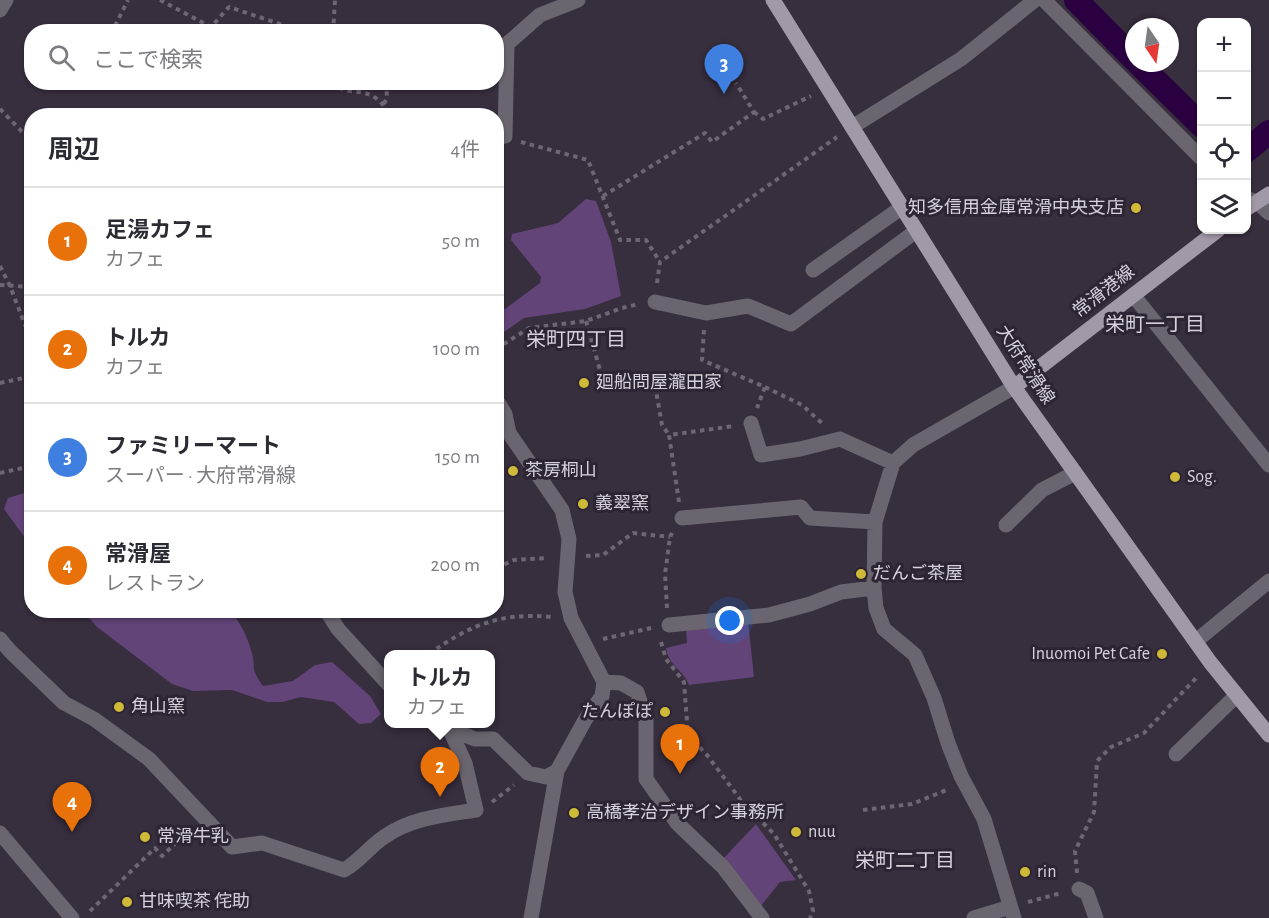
<!DOCTYPE html>
<html lang="ja">
<meta charset="utf-8">
<style>
body{margin:0;font-family:"Alegreya Sans","Noto Sans JP",sans-serif;background:#f2f2f3;color:#2b2b33}
.controls{position:absolute;right:18px;top:18px;display:grid;overflow:hidden;border-radius:12px;box-shadow:0 2px 4px #0004}
.controls button{width:54px;height:54px;display:grid;place-items:center;padding:0;border:0;border-bottom:2px solid #e1e1e2;background:#fff;color:#2b2b33;font:30px sans-serif}
.compass{position:absolute;left:1125px;top:18px;width:54px;height:54px;border-radius:50%;background:#fff;box-shadow:0 2px 4px #0004;rotate:167deg}
.you{position:absolute;left:730px;top:621px;width:21px;height:21px;margin:-15px;border:4px solid #fff;border-radius:50%;background:#1a73e8;box-shadow:0 0 0 9px #1a73e833}
.badge{display:grid;place-items:center;width:39px;height:39px;border-radius:50%;background:#746b35;color:#fff;font-size:20px;font-weight:700}
.pin{position:absolute;translate:-50% -50px;filter:drop-shadow(0 2px 3px #0008)}
.pin::after{content:'';position:absolute;top:32px;width:21px;height:18px;background:inherit;clip-path:polygon(0 0,100% 0,50% 100%)}
.popup{position:absolute;left:384px;top:650px;width:111px;height:78px;box-sizing:border-box;display:grid;place-content:center;border-radius:12px;background:#fff;filter:drop-shadow(0 2px 4px #0005);font-size:20px;white-space:nowrap;color:#7c7c81}
.popup b{font-size:22px;color:#2b2b33}
.popup::after{content:'';position:absolute;left:50%;top:100%;margin-left:-12px;border:12px solid transparent;border-top-color:#fff}
.list{margin:0;padding:0;list-style:none}
h2{display:flex;justify-content:space-between;align-items:center;height:78px;margin:0;padding:0 24px;font-size:26px}
h2 small{font-size:20px;font-weight:400;color:#7c7c81}
.list li{display:grid;grid-template-columns:39px 1fr auto;gap:18px;align-items:center;box-sizing:border-box;height:108px;padding:0 24px;border-top:2px solid #e1e1e2}
.list b{display:block;font-size:22px;white-space:nowrap}
.list p{margin:0;font-size:20px;white-space:nowrap;color:#7c7c81}
.list em{font-size:20px;font-style:normal;color:#7c7c81}
.icon{flex:none;width:33px;height:33px;fill:none;stroke:currentColor;stroke-width:2;stroke-linecap:round;stroke-linejoin:round}
.map{position:relative;flex:none;width:1269px;height:918px;overflow:hidden}
.search{position:absolute;background:#fff;box-shadow:0 2px 4px #0004;left:24px;top:24px;width:480px;height:66px;display:flex;align-items:center;gap:15px;box-sizing:border-box;padding:0 21px;border-radius:24px;color:#7c7c81;font-size:22px}
.panel{position:absolute;background:#fff;box-shadow:0 2px 4px #0004;left:24px;top:108px;width:480px;height:510px;border-radius:24px}
.map>svg:first-child{display:block}
.green{fill:#624478}
.lines{fill:none;stroke-linecap:round;stroke-linejoin:round}
.canal{stroke:#2a0040;stroke-width:24}
.path{stroke:#6d6674;stroke-width:4;stroke-dasharray:4.5 4.5;stroke-linecap:butt}
.minor{stroke:#6a656e;stroke-width:15}
.major{stroke:#a198a8;stroke-width:15}
.poi-dot{fill:#ceb938;stroke:#2d2434;stroke-width:2}
.labels{text-anchor:middle;dominant-baseline:central;stroke-width:6;stroke-linejoin:round;paint-order:stroke}
.poi-label{font-size:18px;fill:#d6d1db;stroke:#2d2434;text-anchor:start}
.street-label{font-size:18px;fill:#d6d1db;stroke:#2d2434}
.neighbourhood-label{font-size:20px;fill:#d6d1db;stroke:#2d2434}
</style>
<div class="map">
<svg width="1269" height="918" viewBox="0 0 1269 918">
<rect width="100%" height="100%" fill="#372e3e"/>
<path class="green" d="M586,199l10,2 15,41 10,54 -36,13 -61,9 -27,19v-22l43,-32 1,-6 -30,-37 1,-6 46,-11z
M31,491h1l-1,55 -27,-37 4,-11z
M83,611h148c9,12 16,24 20,39 6,18 -2,17 12,36l30,-5 22,-16 17,-3 38,34 11,18 -10,9 -12,1 -25,-22 -33,-5 -19,5h-15l-35,-12 -39,1 -21,-7 -75,-57z
M748,621l6,56 -65,8c-6,-16 -20,-18 -23,-37l21,-5 -1,-16z
M756,824l40,56 -16,2 -20,25 -39,-46z"/>
<g class="lines">
<path class="canal" d="M1076,0l58,59
M1138,63l64,63
M1246,151l23,-19"/>
<path class="path" d="M160,0l51,27 18,-20 60,20v5
M115,26l13,-26
M333,32l2,-32
M332,82c17,19 39,-3 58,34
M384,104l3,-7 -1,-15
M0,109l32,33
M754,112l9,7 48,-23
M521,142l67,18 32,80h26l14,22
M603,196l102,-63 7,9 42,-30 -18,-29
M0,266l10,20 22,57
M657,283l3,-21 177,-125
M0,285l32,2
M586,321l18,63 51,1 7,40 7,10
M704,330l-2,30 63,27 -8,21
M496,349l33,-21 57,-7 36,-13 17,-4
M0,383l24,-5 8,-5
M765,387l37,18 21,19
M0,473l32,-7
M679,502l-10,-67 65,-9
M586,556l17,-1 30,-22 37,4
M496,568l18,-8 34,-2
M667,608l-2,-34 5,-37 2,-4
M603,639l48,-11
M661,642l5,17 18,23 4,53 19,20 36,48 31,31 35,57 4,20 -3,7
M429,654c41,-29 72,-42 123,-37
M492,802l22,-17
M863,810l49,-6 37,-15
M1077,873l-2,-22 19,-39 3,-51 14,-14 33,-14 54,-57
M1028,902l33,-9
M90,911l65,-63 7,8 28,-26"/>
<path class="minor" d="M1044,0l158,159
M0,10l6,-10
M852,127l109,-68 74,-59
M496,139l9,-3 2,-92 33,-29 38,-15
M1246,198l11,4 12,11
M813,270l88,-62
M1133,295l136,170
M655,302l51,11 42,-7 43,18 125,-93
M1014,387l-101,58 -20,18 -18,59 -1,66 2,20 8,21 31,26 19,43 14,45 13,33 23,43 30,99
M496,399l9,15 4,19 53,77 7,29 -4,53 6,26 33,64 -2,14 -17,24 -28,51 -26,147
M751,423l10,32 39,-6 40,-10 53,24
M682,518l119,-11 9,11 65,4
M1006,525l36,-35 33,-17
M326,610l12,19 51,56
M669,625l100,-10 41,-11 31,-12 33,-4
M0,639l10,12 54,52 30,16 55,40 83,88 30,-4 82,27c16,-9 25,-23 40,-33 27,-19 60,-22 92,-27l-11,-47 -15,-33
M1196,641l73,-60
M604,682l17,1 16,9 9,27v60l31,44 46,44 39,51
M437,724l38,15h18l35,34 18,4 11,-6
M1176,754l61,-59
M0,833l72,85
M1079,889l8,4 9,25
M974,918l36,-11"/>
<path class="major" d="M773,0l241,387 196,275 59,73
M1246,209l23,-15
M1014,387l204,-157"/>
</g>
<g class="poi-dot">
<circle cx="1136" cy="208" r="6"/>
<circle cx="584" cy="383" r="6"/>
<circle cx="513" cy="471" r="6"/>
<circle cx="1175" cy="477" r="6"/>
<circle cx="583" cy="504" r="6"/>
<circle cx="861" cy="574" r="6"/>
<circle cx="1162" cy="654" r="6"/>
<circle cx="119" cy="707" r="6"/>
<circle cx="665" cy="712" r="6"/>
<circle cx="574" cy="813" r="6"/>
<circle cx="796" cy="832" r="6"/>
<circle cx="145" cy="837" r="6"/>
<circle cx="1025" cy="872" r="6"/>
<circle cx="127" cy="902" r="6"/>
</g>
<g class="labels">
<g class="poi-label">
<text x="1124" y="208" text-anchor="end">知多信用金庫常滑中央支店</text>
<text x="596" y="383">廻船問屋瀧田家</text>
<text x="525" y="471">茶房桐山</text>
<text x="1187" y="477">Sog.</text>
<text x="595" y="504">義翠窯</text>
<text x="873" y="574">だんご茶屋</text>
<text x="1150" y="654" text-anchor="end">Inuomoi Pet Cafe</text>
<text x="131" y="707">角山窯</text>
<text x="653" y="712" text-anchor="end">たんぽぽ</text>
<text x="586" y="813">高橋孝治デザイン事務所</text>
<text x="808" y="832">nuu</text>
<text x="157" y="837">常滑牛乳</text>
<text x="1037" y="872">rin</text>
<text x="139" y="902">甘味喫茶 侘助</text>
</g>
<g class="street-label">
<text transform="translate(1104 292) rotate(-38)">常滑港線</text>
<text transform="translate(1025 365) rotate(57)">大府常滑線</text>
</g>
<g class="neighbourhood-label">
<text x="1155" y="325">栄町一丁目</text>
<text x="576" y="340">栄町四丁目</text>
<text x="905" y="861">栄町二丁目</text>
</g>
</g>
</svg>
<div class="controls">
<button>+</button>
<button>−</button>
<button><svg class="icon" aria-label="locate" viewBox="0 0 24 24"><circle cx="12" cy="12" r="6"/><path d="M12 2v4M12 18v4M2 12h4M18 12h4"/></svg></button>
<button><svg class="icon" aria-label="layers" viewBox="0 0 24 24"><path d="M12 4l9 5-9 5-9-5zM3 14l9 5 9-5"/></svg></button>
</div>
<svg class="compass" viewBox="-18 -18 36 36"><path d="M0-13l5 13h-10z" fill="#e53935"/><path d="M0 13l5-13h-10z" fill="#7c7c81"/></svg>
<div class="you"></div>
<div class="pin badge" style="left:680px;top:774px;background:#e8710a">1</div>
<div class="pin badge" style="left:440px;top:797px;background:#e8710a">2</div>
<div class="popup"><b>トルカ</b>カフェ</div>
<div class="pin badge" style="left:724px;top:94px;background:#3f7fe0">3</div>
<div class="pin badge" style="left:72px;top:832px;background:#e8710a">4</div>
<div class="search"><svg class="icon" aria-label="search" viewBox="0 0 24 24"><circle cx="10" cy="10" r="6"/><path d="M15 15l6 6"/></svg>ここで検索</div>
<section class="panel">
<h2>周辺<small>4件</small></h2>
<ul class="list">
<li><span class="badge" style="background:#e8710a">1</span><div><b>足湯カフェ</b><p>カフェ</p></div><em>50 m</em></li>
<li><span class="badge" style="background:#e8710a">2</span><div><b>トルカ</b><p>カフェ</p></div><em>100 m</em></li>
<li><span class="badge" style="background:#3f7fe0">3</span><div><b>ファミリーマート</b><p>スーパー · 大府常滑線</p></div><em>150 m</em></li>
<li><span class="badge" style="background:#e8710a">4</span><div><b>常滑屋</b><p>レストラン</p></div><em>200 m</em></li>
</ul>
</section>
</div>
